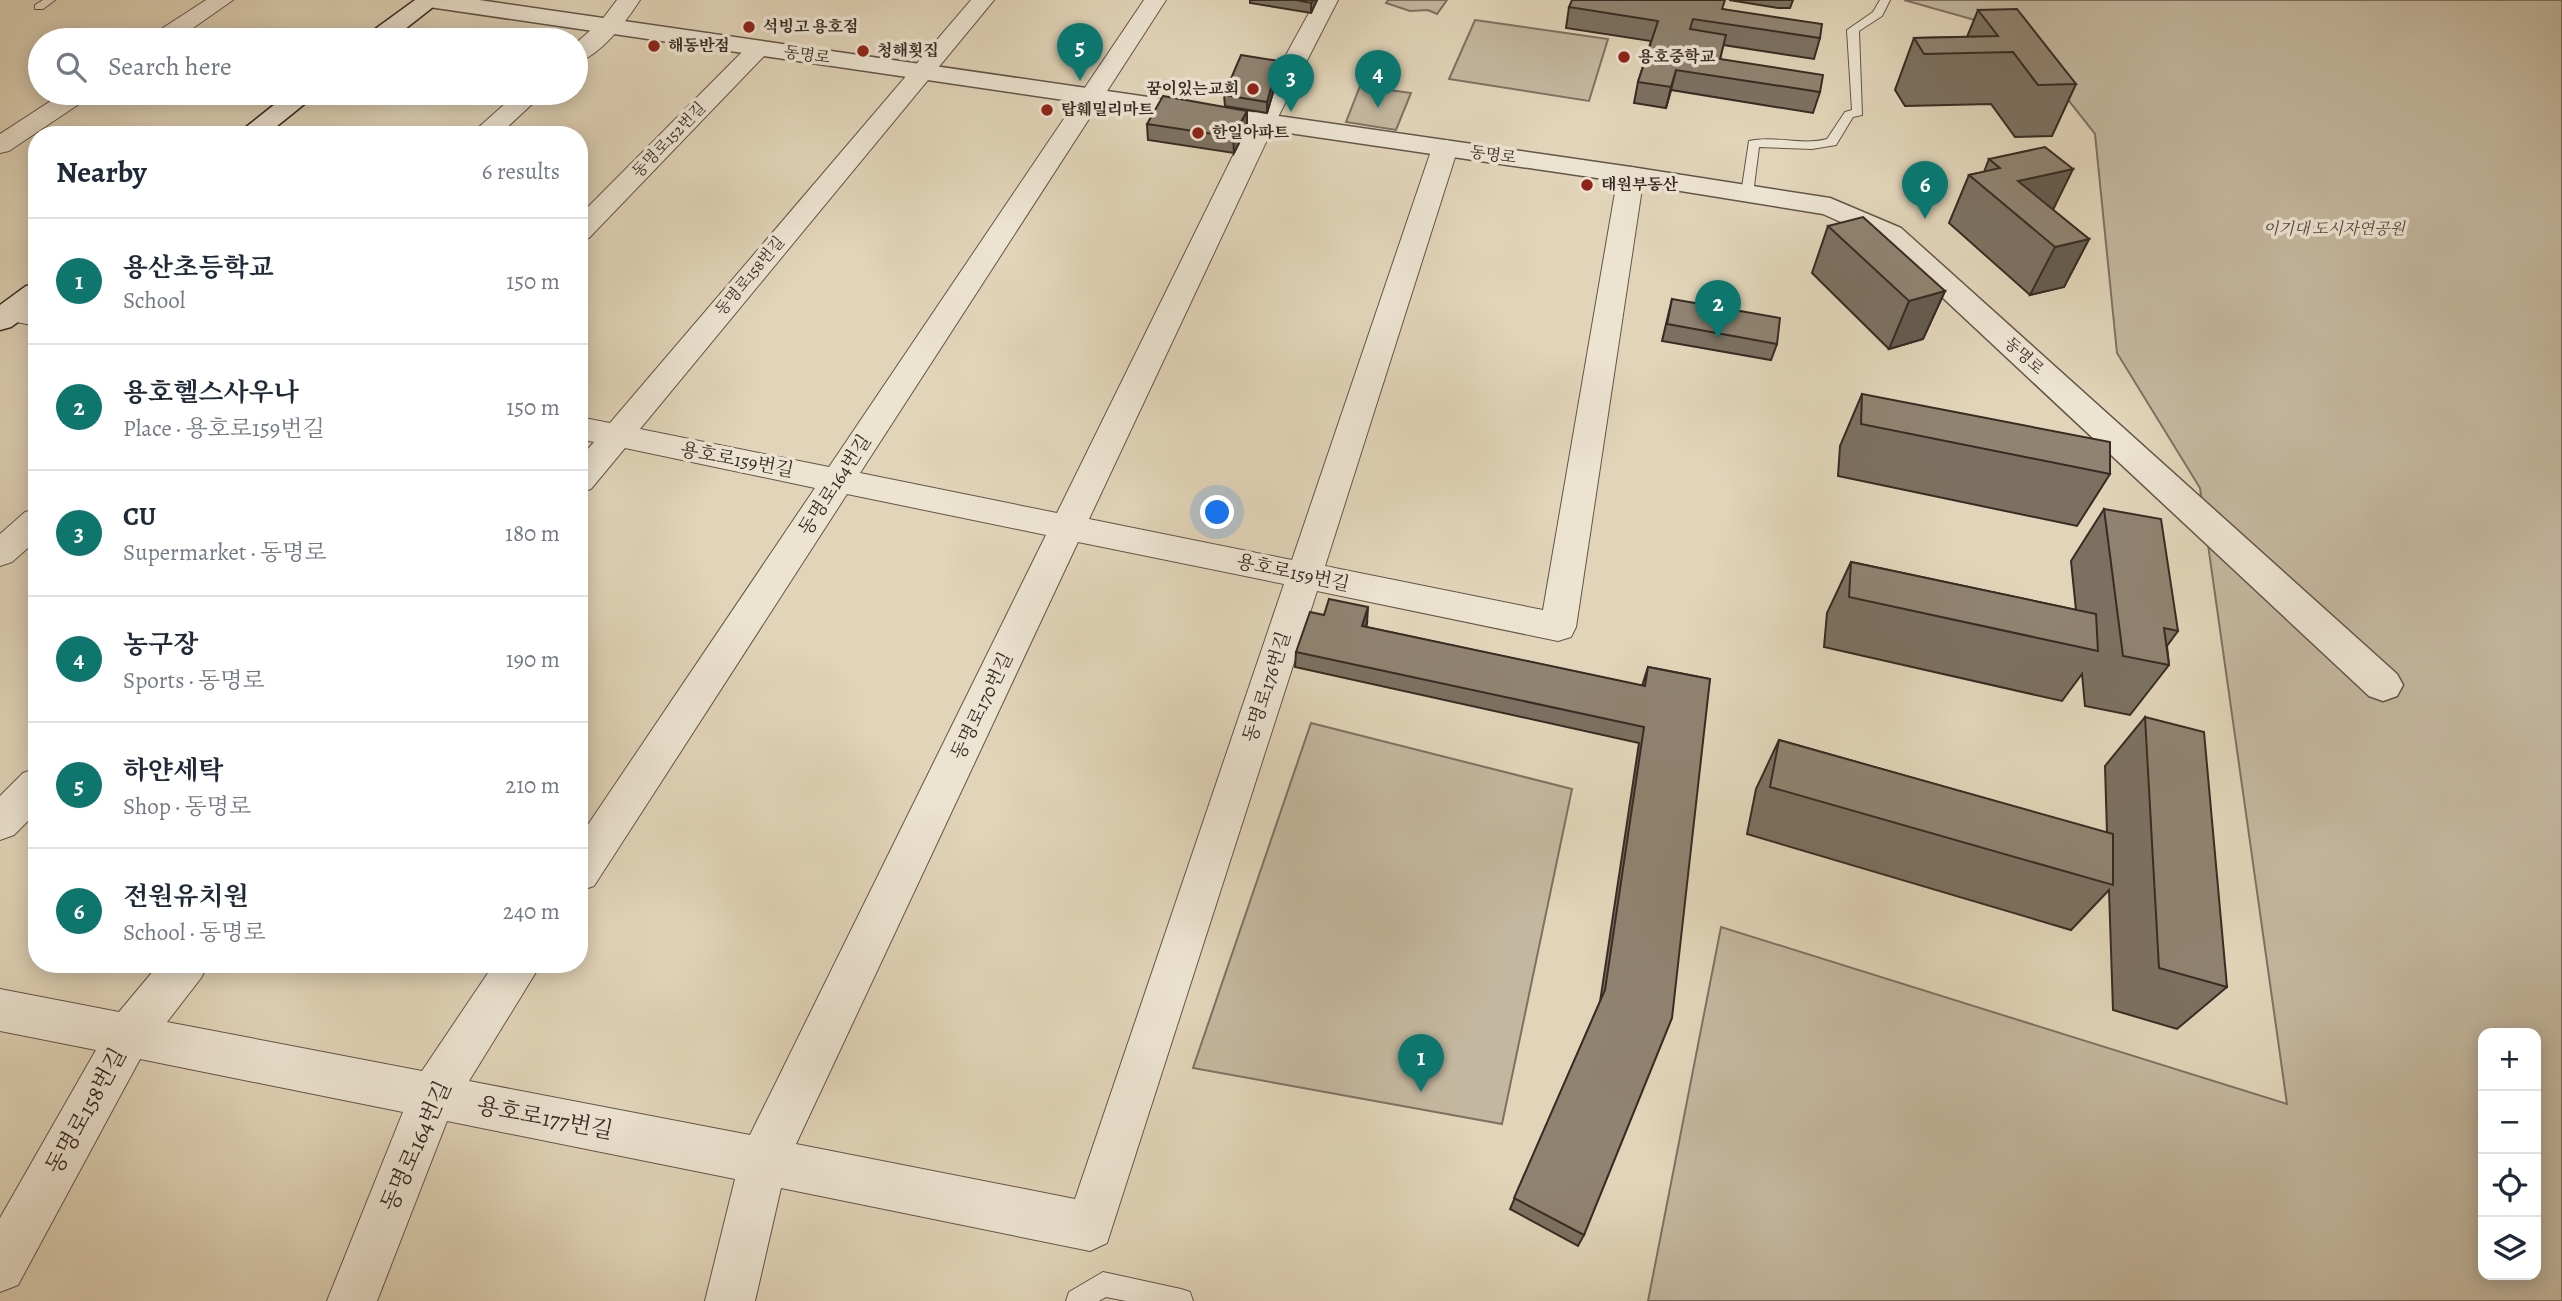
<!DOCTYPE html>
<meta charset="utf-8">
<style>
body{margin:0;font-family:Alegreya,"Noto Serif KR",serif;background:#f2f2f3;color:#1f2937}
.controls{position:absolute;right:21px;bottom:21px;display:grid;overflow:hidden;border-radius:14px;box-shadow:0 4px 18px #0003}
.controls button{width:63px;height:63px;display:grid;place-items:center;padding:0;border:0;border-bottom:2px solid #e0e1e3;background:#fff;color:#1f2937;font:35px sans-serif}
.you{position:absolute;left:1218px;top:513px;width:24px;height:24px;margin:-18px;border:5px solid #fff;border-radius:50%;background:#1a73e8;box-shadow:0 0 0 10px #1a73e833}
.badge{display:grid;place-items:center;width:46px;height:46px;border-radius:50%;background:#0f766e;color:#fff;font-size:23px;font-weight:700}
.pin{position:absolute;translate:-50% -58px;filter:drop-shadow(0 2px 4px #0008)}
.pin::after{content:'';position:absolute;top:37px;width:24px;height:21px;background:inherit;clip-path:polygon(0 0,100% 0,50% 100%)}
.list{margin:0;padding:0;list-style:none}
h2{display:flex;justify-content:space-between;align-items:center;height:91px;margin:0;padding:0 28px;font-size:30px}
h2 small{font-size:23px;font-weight:400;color:#747a83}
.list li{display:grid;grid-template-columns:46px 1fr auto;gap:21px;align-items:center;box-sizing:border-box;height:126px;padding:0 28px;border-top:2px solid #e0e1e3}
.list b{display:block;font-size:26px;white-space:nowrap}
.list p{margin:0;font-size:23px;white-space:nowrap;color:#747a83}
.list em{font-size:23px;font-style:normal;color:#747a83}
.icon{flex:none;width:38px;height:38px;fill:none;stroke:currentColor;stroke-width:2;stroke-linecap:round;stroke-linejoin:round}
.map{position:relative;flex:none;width:2562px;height:1301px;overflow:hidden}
.search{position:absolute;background:#fff;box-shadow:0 4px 18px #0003;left:28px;top:28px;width:560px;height:77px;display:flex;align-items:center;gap:18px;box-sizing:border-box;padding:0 24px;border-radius:38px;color:#747a83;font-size:26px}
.panel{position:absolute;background:#fff;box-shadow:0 4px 18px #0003;left:28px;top:126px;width:560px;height:847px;border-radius:28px}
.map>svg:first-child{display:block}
.green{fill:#c4b79f;stroke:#7e7162;stroke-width:2;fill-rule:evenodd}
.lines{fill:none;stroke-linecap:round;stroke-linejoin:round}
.service-casing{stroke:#625549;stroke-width:2}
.minor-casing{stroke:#625549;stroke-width:2}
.tertiary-casing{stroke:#625549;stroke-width:3}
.secondary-casing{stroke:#382b24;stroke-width:3}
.service{fill:#ece3d1;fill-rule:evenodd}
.minor{fill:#ece3d1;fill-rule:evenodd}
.tertiary{fill:#ece3d1;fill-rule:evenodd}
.secondary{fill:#ece3d1;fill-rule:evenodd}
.wall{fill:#7c7161;stroke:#382b24;stroke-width:2}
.shaded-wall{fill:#655c4f;stroke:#382b24;stroke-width:2}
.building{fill:#908371;stroke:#382b24;stroke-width:2}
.poi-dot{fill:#8f2418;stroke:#ece3d1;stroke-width:2.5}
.labels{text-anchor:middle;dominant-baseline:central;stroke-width:7;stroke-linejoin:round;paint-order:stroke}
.far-poi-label{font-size:16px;font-weight:bold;fill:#382b24;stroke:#ece3d1;text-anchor:start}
.far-street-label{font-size:16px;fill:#382b24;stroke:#ece3d1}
.far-park-label{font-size:16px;font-style:italic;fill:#54473d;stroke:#ece3d1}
.street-label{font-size:19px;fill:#382b24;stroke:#ece3d1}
.near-street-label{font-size:23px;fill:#382b24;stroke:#ece3d1}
</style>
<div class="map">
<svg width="2562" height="1301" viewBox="0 0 2562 1301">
<rect width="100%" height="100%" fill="#e1d4b8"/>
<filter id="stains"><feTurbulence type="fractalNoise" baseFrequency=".00286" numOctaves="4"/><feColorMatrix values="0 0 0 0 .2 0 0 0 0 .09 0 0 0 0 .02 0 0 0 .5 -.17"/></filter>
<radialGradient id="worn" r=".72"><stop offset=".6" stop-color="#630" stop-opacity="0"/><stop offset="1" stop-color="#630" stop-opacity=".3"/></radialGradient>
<path class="green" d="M1388,0h59l-10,14 -9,-4 -18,1 -24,-8z
M1904,0h658v1301h-914l73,-374 566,177 -87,-616 -83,-135 -22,-219 -81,-103zM2483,1033h53v242h-53z
M1475,20l133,19 -19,62 -140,-22z
M1360,86l51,7 -15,37 -50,-8z
M1311,723l261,66 -70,335 -309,-56z"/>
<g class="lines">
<defs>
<path id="service" d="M43,0h12l-12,9h-8v-4z
M1880,0h10l-8,16 -23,15 3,84 -9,2 -17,28 -24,4 -53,-2 -6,47 -6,4 -5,-1 -1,-3 8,-53c26,-6 52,5 78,-2l18,-27 7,-2 -5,-80 26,-18z
M1103,1272l78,17 9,3 3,9h-67l-20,-4 -7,4h-33l3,-9z"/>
<path id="minor" d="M206,0h27l-57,40h-28l4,-5z
M617,0h23c-13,20 -40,57 -64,62v-19l25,-22z
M971,0h23l-354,429 189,38 315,-467h22l-306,473 197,40 193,-392 66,-121h22l-62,121 -187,398 203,41 140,-412 4,-6 9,-2 9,2 4,6 -133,418 218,44 75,-435 4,-6 9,-2 9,2 4,6 -68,452 -5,10 -13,4 -241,-50 -210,652 -17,8 -309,-63 -26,113h-50l30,-122 -288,-58 -70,180h-50l76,-189 -263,-53 -122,226 -18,7v-74l96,-168 -96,-19v-42l119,23 40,-48h49l-7,14 -34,44 255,49 72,-107h47l-72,117 281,54 296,-600 -199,-41 -253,392 -15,5v-53l236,-350 -190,-40 -34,41 -12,4v-34l15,-17 -15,-3v-22l31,6zM1078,542l206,42 -209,615 -279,-55z
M759,41l8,2 4,5 -4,5 -178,185 -10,2v-24l172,-173z
M63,93h28l-3,5 -79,53 -9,2v-19z
M517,93h27l-45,42h-29z
M11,303l26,5v18l-36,-7 -1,-13z
M37,509v31l-25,22 -12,4v-32l25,-22z
M37,768v44l-23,23 -14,5v-44l23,-23z"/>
<path id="tertiary" d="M417,0h62l1152,167 199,31 71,30 496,446 6,11 -6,11 -14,5 -14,-5 -488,-456 -58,-26 -192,-31 -1202,-176 -8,-2z"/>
<path id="secondary" d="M415,0h27l-51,40h-27l3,-5z
M289,93h29l-52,42h-30z
M37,284v24l-26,19 -11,3v-25l26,-19z"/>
</defs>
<use href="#service" class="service-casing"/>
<use href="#minor" class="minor-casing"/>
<use href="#tertiary" class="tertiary-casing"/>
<use href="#secondary" class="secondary-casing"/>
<use href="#service" class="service"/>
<use href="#minor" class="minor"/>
<use href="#tertiary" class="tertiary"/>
<use href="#secondary" class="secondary"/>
</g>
<path class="wall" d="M1250,0h67l-6,13 -61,-10z
M1729,0h64l-3,8h-12z
M1569,7l154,2 97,29 -6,21 -91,-14 -3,14 100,33 -7,21 -142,-23 -5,18 -32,-5 4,-21 13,-41 -85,-13z
M1978,10l98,74 -24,52 -37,1 -24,-33 -86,2 -10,-16 19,-52 53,-1z
M1279,61v11l-12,41 -42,-7 -1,-11z
M1147,124l100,3 -13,26 -86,-13z
M1989,159l100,80 -25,48 -34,8 -81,-72 20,-48 15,-3z
M1828,226l117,65 -22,48 -34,10 -77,-76z
M1672,299l105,45 -6,16 -109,-19z
M1862,394l248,80 -33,52 -239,-50 2,-30z
M2104,509l74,122 -11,15 2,19 -39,50 -45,-9 -3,-32 -20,27 -238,-54 3,-34 24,-51 225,48 -5,-49z
M1367,623l-1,4 276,59 6,-19 62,12 -126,556 -6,11 -68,-37 90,-207 39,-259 -344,-76 1,-15z
M2145,717l82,270 -50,42 -64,-19 -4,-120 -38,40 -324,-96 9,-45 23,-49 328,93 -2,-67z"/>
<path class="shaded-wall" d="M1313,0h4l-6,13v-10z
M1279,61v11l-12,41v-11z
M1676,70l-5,20 -5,18 5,-21z
M1247,111v16l-13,26 -1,-16z
M2073,169l-23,47 -32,-35z
M2089,239l-25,48 -34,8 25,-48z
M1945,291l-22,48 -34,10 20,-48z
M1368,607l-1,16 -6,19 1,-16z"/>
<path class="building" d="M1296,0h17l-2,3z
M1572,0h153l-3,9 100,15 -2,14 -127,-19 -3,10 36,6 -6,24 103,16 -3,17 -144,-22 -5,17 -33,-5 20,-61 -89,-14z
M2017,9l59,75 -38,1 -25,-33 -89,2 -10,-16 84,-2 -20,-26z
M1241,55l38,6 -12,41 -43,-7z
M1163,96l84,15 -14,26 -86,-13z
M2045,147l28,22 -55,12 71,58 -34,8 -86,-72 31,-7 -11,-9z
M1863,217l82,74 -36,10 -81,-75z
M1672,299l108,19 -3,26 -110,-20z
M1862,394l248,48v32l-249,-50z
M2104,509l57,10 17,112 -14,-3 5,37 -46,-9z
M1851,562l245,52 2,37 -249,-54z
M1329,599l39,8 -6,19 283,60 3,-19 62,12 -38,339 -88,217 -70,-37 91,-208 39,-263 -348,-75 14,-40 14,3z
M2145,717l59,15 23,255 -68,-19z
M1779,740l334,94v51l-343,-98z"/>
<g class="poi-dot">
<circle cx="749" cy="27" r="7"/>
<circle cx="654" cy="46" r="7"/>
<circle cx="863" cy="51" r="7"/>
<circle cx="1624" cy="57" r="7"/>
<circle cx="1253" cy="89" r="7"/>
<circle cx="1047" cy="110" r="7"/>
<circle cx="1198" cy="133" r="7"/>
<circle cx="1587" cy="185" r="7"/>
</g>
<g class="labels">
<g class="far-poi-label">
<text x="763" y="27">석빙고 용호점</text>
<text x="668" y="46">해동반점</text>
<text x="877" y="51">청해횟집</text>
<text x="1638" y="57">용호중학교</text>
<text x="1239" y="89" text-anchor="end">꿈이있는교회</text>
<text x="1061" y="110">탑훼밀리마트</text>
<text x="1212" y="133">한일아파트</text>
<text x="1601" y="185">태원부동산</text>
</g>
<g class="far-street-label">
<text transform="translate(807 55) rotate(8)">동명로</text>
<text transform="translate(669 140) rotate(-46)">동명로152번길</text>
<text transform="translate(1493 155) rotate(8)">동명로</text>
<text transform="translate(750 276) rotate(-50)">동명로158번길</text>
<text transform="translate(2024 356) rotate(42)">동명로</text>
</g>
<g class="far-park-label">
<text x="2334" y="229">이기대 도시자연공원</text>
</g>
<g class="street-label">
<text transform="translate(737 460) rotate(11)">용호로159번길</text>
<text transform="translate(835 485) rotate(-57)">동명로164번길</text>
<text transform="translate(1293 573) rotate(12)">용호로159번길</text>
<text transform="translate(1267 687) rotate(-72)">동명로176번길</text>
<text transform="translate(982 706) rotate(-64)">동명로170번길</text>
</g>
<g class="near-street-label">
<text transform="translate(86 1111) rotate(-61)">동명로158번길</text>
<text transform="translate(545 1118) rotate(11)">용호로177번길</text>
<text transform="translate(416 1146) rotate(-66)">동명로164번길</text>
</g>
</g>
<rect width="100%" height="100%" filter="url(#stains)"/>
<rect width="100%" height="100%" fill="url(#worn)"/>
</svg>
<div class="controls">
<button>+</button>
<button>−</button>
<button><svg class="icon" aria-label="locate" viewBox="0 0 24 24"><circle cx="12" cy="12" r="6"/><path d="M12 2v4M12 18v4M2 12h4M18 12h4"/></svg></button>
<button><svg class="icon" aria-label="layers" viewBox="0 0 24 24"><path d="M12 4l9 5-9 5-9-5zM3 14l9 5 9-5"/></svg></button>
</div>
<div class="you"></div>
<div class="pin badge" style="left:1421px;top:1092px">1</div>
<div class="pin badge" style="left:1718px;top:338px">2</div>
<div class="pin badge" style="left:1291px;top:112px">3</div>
<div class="pin badge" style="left:1378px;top:108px">4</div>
<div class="pin badge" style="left:1080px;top:81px">5</div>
<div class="pin badge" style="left:1925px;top:219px">6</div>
<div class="search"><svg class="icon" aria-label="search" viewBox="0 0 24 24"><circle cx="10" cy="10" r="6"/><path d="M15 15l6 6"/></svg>Search here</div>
<section class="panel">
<h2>Nearby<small>6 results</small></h2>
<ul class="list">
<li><span class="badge">1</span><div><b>용산초등학교</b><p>School</p></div><em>150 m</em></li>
<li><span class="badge">2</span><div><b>용호헬스사우나</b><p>Place · 용호로159번길</p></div><em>150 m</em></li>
<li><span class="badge">3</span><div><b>CU</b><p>Supermarket · 동명로</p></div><em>180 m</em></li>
<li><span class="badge">4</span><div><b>농구장</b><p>Sports · 동명로</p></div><em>190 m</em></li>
<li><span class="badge">5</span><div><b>하얀세탁</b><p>Shop · 동명로</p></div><em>210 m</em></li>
<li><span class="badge">6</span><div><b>전원유치원</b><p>School · 동명로</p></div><em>240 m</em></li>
</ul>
</section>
</div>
